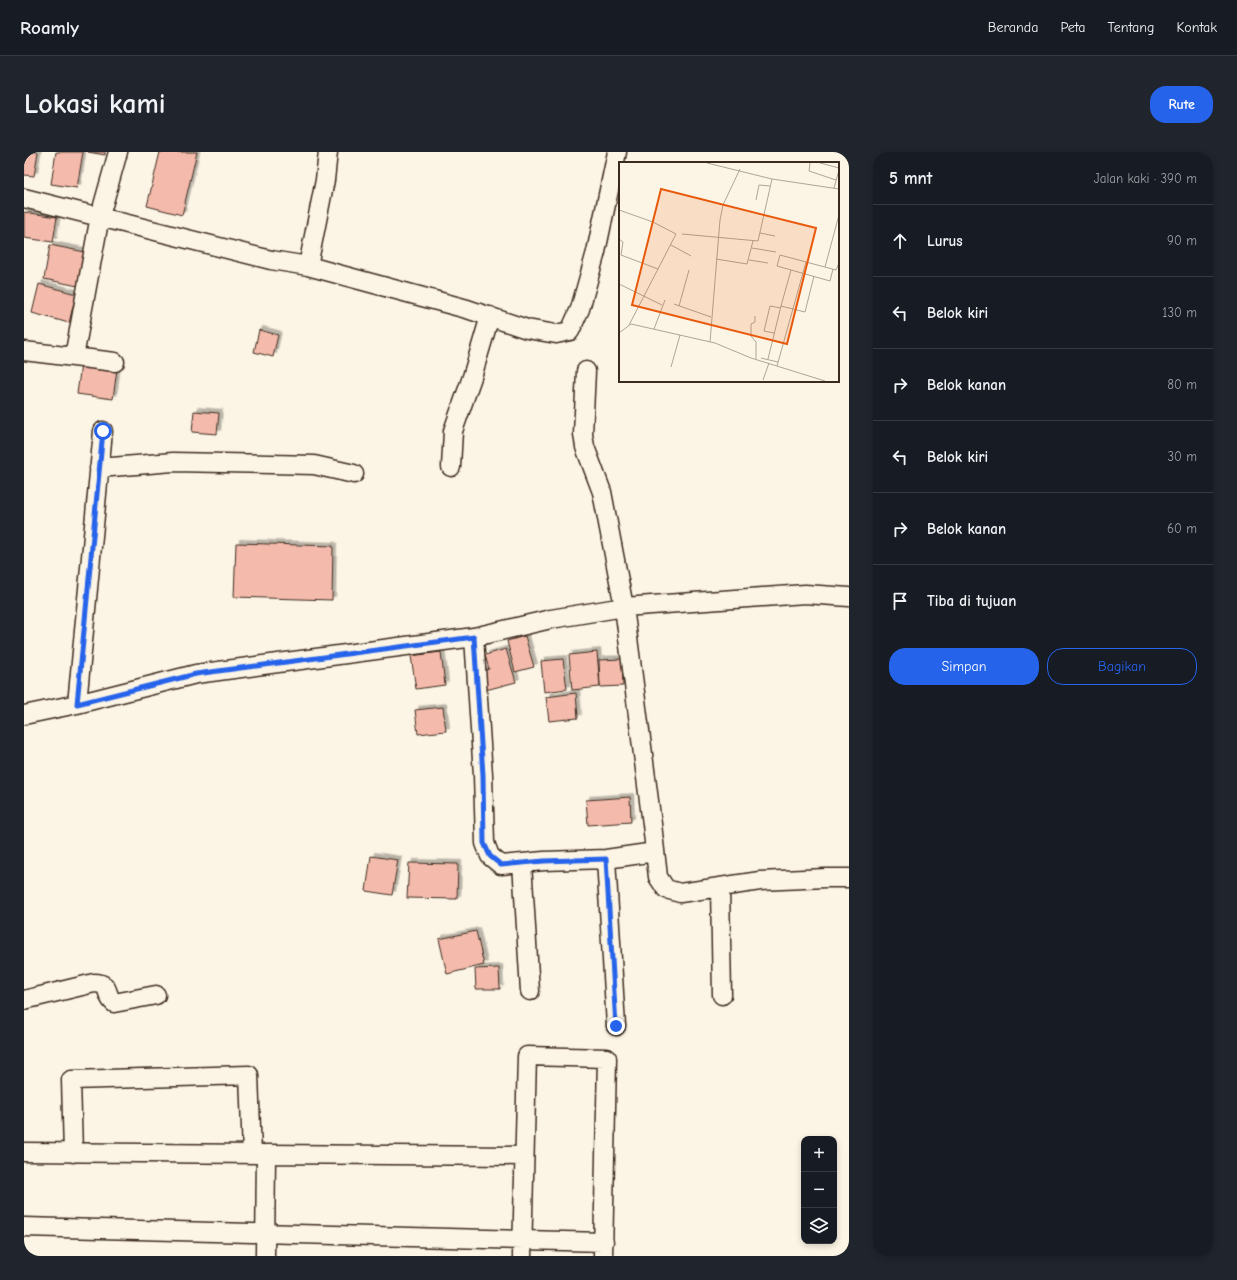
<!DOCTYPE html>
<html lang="id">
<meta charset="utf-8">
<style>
body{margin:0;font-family:"Comic Neue",sans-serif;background:#20242c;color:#f1f3f6}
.controls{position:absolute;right:12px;bottom:12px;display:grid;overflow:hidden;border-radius:8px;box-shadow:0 2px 6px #0003}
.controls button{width:36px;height:36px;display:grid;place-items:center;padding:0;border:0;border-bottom:1px solid #363941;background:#171b24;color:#f1f3f6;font:20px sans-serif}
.stop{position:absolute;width:12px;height:12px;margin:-9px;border:3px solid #2563eb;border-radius:50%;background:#fff}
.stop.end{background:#2563eb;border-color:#fff;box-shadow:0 1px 4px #0008}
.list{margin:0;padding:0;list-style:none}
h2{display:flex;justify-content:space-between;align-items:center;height:52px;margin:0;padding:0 16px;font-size:17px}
h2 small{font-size:13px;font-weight:400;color:#9ea1a6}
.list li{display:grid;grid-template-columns:26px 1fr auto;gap:12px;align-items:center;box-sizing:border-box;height:72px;padding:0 16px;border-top:1px solid #363941}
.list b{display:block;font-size:15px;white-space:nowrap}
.list em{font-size:13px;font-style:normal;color:#9ea1a6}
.actions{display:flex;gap:8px;padding:12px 16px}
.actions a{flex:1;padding:9px 0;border:1px solid #2563eb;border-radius:16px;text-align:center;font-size:14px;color:#2563eb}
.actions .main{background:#2563eb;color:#fff}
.icon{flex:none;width:22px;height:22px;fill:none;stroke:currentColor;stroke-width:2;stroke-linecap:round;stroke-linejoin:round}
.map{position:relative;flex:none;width:825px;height:1104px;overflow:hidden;border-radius:16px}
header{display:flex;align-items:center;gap:24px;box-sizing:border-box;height:56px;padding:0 20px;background:#171b24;border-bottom:1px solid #363941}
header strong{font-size:19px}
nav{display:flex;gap:22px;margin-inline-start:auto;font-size:14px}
.intro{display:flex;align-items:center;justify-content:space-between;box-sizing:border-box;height:96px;padding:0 24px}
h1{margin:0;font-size:28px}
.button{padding:10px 18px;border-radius:16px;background:#2563eb;color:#fff;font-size:14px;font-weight:700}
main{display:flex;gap:24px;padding:0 24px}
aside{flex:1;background:#171b24;border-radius:16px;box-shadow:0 2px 6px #0003}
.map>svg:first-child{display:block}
.building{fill:#f4bbac;stroke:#3b2a1e;filter:url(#shadow)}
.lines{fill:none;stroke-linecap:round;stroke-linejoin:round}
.minor-casing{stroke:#3b2a1e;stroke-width:21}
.minor{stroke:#fcf5e5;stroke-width:18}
.route{stroke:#2563eb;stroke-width:5}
.inset-road{fill:none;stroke:#afa495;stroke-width:1}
.view{fill:#e8590c;fill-opacity:0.15;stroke:#e8590c;stroke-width:2}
.inset-edge{fill:none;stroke:#3b2a1e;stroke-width:2}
</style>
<header>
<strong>Roamly</strong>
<nav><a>Beranda</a><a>Peta</a><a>Tentang</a><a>Kontak</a></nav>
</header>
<div class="intro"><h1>Lokasi kami</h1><a class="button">Rute</a></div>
<main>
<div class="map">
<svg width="825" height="1104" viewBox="0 0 825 1104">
<defs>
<filter id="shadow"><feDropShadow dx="3.5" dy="-3.5" stdDeviation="0" flood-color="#0004"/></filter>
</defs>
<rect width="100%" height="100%" fill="#fcf5e5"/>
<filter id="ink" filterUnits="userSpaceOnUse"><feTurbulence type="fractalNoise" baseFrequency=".025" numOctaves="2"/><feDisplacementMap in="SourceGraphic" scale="8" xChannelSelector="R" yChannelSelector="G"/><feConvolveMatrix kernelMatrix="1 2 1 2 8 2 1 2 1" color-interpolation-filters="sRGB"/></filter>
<g filter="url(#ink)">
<path class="building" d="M0,0h14l-4,24 -10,-1z
M32,0h27l-6,36 -26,-4z
M64,0h17v3z
M136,0h37l-15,63 -35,-9z
M0,60l33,5 -4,25 -29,-4z
M26,93l35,7 -7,34 -34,-7z
M15,132l37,10 -7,29 -37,-10z
M235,178l19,5 -5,22 -19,-5z
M57,212l36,5 -4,30 -36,-5z
M170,259l25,2 -2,21 -25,-2z
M212,391l97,3 -1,54 -98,-3z
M501,484l9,31 -19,5 -8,-31z
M482,497l10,33 -34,9 -5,-19 12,-3 -4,-14z
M417,500l4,33 -29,4 -5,-33z
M573,500l3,35 -28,3 -3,-35z
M539,507l4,30 -23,3 -3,-31z
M598,507l1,27 -23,1 -1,-27z
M552,541l2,25 -29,3 -3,-24z
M419,555l3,24 -28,3 -3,-24z
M606,645l1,25 -43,3 -2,-25z
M347,704l27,4 -6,35 -26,-4z
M385,711l49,1 -1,35 -50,-1z
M452,779l8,34 -37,9 -8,-35z
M475,816l1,21h-24l-1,-20z"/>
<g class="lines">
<defs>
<path id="minor" d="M0,46l247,62 37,6 17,-86 3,-28
M284,114l159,43 60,20 29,5 14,-3 10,-22 16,-57 21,-100
M0,199l91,11
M50,205l26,-141 18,-64
M562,219l-3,63 2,13 17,45 22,115 28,217 6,53 8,12 14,4 80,-12 66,-3h23
M427,315l2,-36 19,-54 18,-61
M75,316l74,-6 141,3 40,9
M450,485l9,138 2,68 5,13 11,9 43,-4 62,-2 49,-7
M53,552l26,-273
M0,563l53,-11 119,-30 278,-37 77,-18 73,-12 181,-13 44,3
M582,707l10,167
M498,711l8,128
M696,735l2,108
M0,848l70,-17c18,0 10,12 20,20l42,-8
M0,1000l239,2
M49,1001l-2,-73 178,-5 3,79
M0,1075l580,15
M241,1104l1,-102 258,2
M498,1104l5,-200 80,2 -4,198"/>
</defs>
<use href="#minor" class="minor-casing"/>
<use href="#minor" class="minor"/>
</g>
</g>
<g class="lines" filter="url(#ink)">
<path class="route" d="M79,279l-26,273 119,-30 278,-37 9,138 1,68 6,13 11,9 43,-4 62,-2 10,167"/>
</g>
<g transform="translate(595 10)">
<rect width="220" height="220" fill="#fcf5e5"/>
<path class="inset-road" d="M88,1l65,16 67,10M191,1l-1,8 27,9M201,1l19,5M215,26l5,-18M137,38l3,-15 11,1M0,48l34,12 23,12 -18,35M141,71l15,3M63,72l76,7 14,-62M0,77l4,3 -2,13 37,14 -29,56M52,83l20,11M133,86l24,4M97,97l31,5 6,-23M130,98l19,3M206,105l14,-52M214,107l-3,12 -53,-15 3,-11 56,15 3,-7M172,108l-10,36 24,6 9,-36M0,122l43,21M55,142l37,13M60,144l10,-36M136,154v6l-4,2v12l5,6v17M35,167l11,-29M0,171l12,-9 84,19 36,15 74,23M155,171l-10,-2 6,-25 11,2M91,180l10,-122 3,-15 17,-36M142,196l17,4M149,197l13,-53M158,204l29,-104M52,205l9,-32M144,218l6,-17"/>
<path class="view" d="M42,27l155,39 -29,116 -155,-39z"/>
<rect width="220" height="220" class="inset-edge"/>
</g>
</svg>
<div class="controls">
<button>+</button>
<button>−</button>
<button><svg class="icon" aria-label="layers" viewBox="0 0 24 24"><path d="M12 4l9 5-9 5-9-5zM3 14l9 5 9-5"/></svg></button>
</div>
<div class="stop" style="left:79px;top:279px"></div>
<div class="stop end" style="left:592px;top:874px"></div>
</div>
<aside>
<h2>5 mnt<small>Jalan kaki · 390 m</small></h2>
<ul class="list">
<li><svg class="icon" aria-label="ahead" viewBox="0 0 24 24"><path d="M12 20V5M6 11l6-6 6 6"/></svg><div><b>Lurus</b></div><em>90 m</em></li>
<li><svg class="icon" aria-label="left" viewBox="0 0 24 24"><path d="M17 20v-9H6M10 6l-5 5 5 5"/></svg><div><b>Belok kiri</b></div><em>130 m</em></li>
<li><svg class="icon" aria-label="right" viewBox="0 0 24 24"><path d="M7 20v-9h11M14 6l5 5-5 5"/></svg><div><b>Belok kanan</b></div><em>80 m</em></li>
<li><svg class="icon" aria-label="left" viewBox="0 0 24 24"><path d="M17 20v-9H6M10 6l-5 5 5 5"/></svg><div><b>Belok kiri</b></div><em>30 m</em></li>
<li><svg class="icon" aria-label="right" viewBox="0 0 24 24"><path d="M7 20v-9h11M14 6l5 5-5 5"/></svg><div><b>Belok kanan</b></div><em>60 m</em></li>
<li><svg class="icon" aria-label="arrive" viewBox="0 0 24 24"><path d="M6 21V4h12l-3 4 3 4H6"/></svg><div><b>Tiba di tujuan</b></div></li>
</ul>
<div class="actions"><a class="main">Simpan</a><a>Bagikan</a></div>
</aside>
</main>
